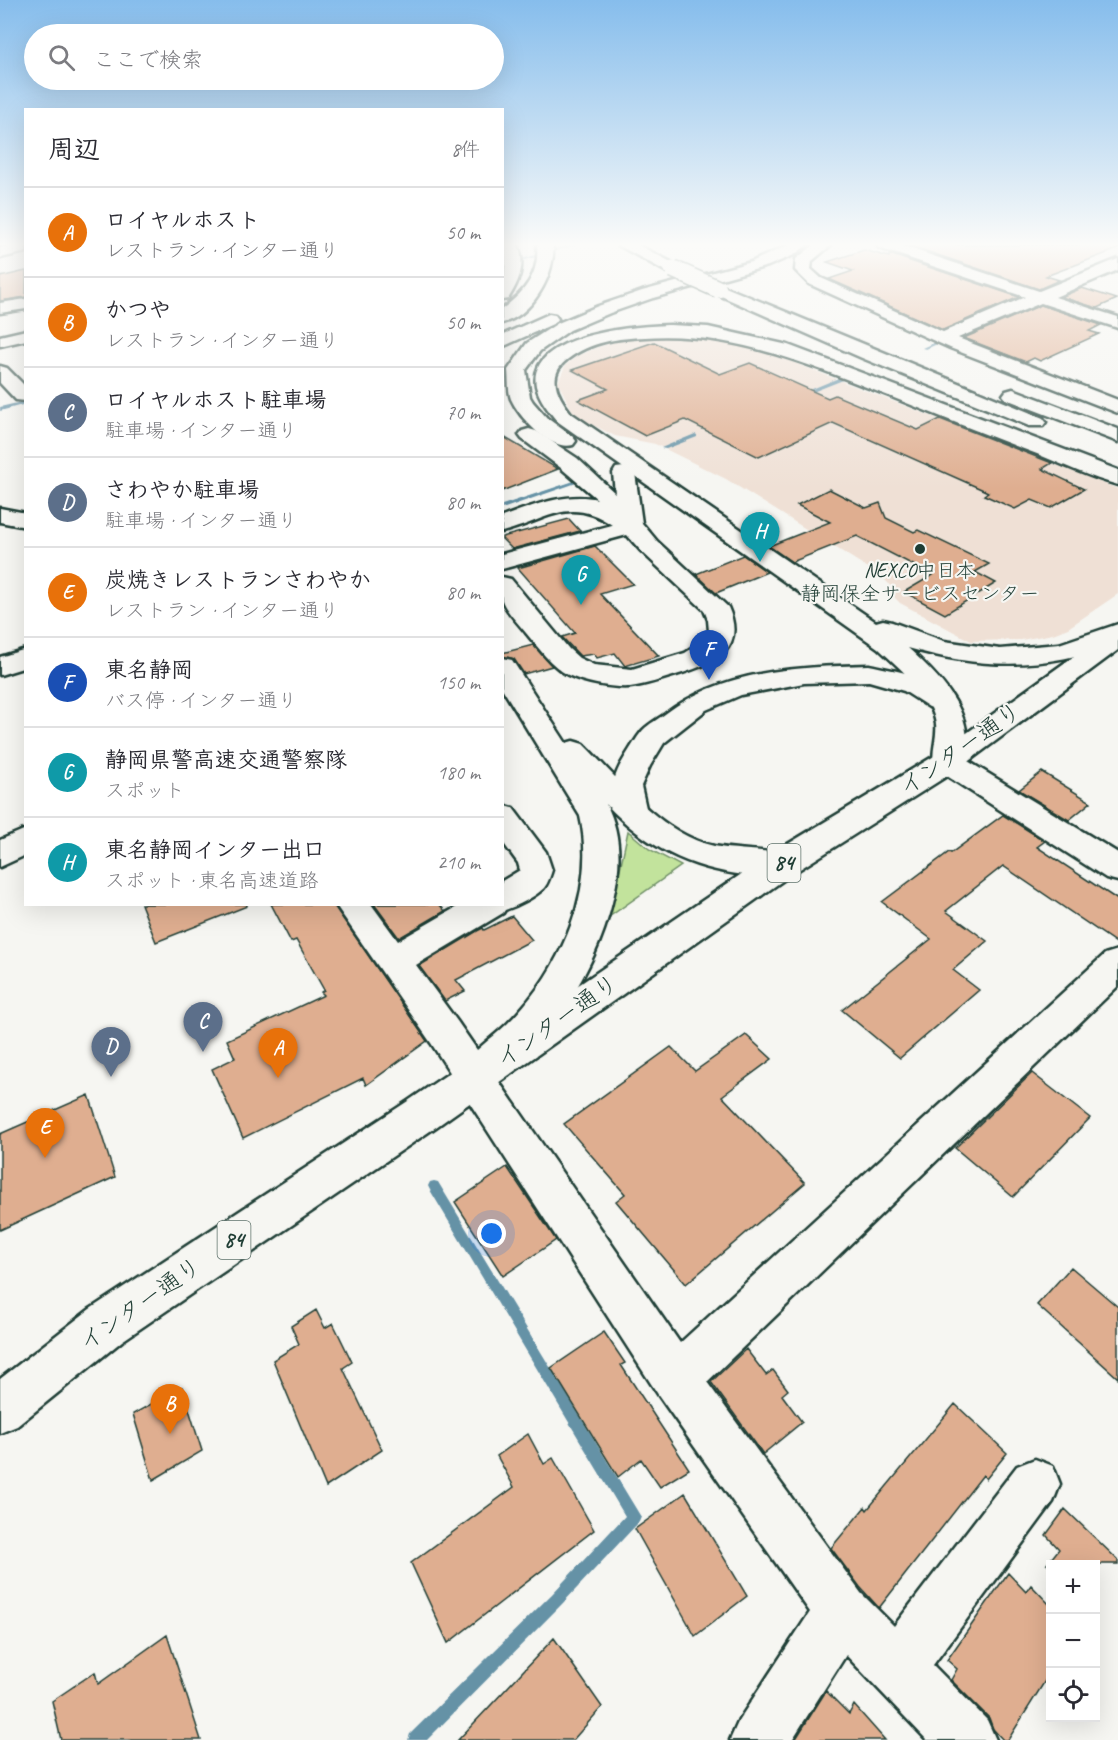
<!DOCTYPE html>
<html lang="ja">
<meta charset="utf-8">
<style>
body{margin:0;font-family:Caveat,"Klee One",sans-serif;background:#f7f7f7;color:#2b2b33}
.controls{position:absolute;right:18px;bottom:18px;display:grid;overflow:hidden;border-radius:0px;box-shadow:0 6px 24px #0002}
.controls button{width:54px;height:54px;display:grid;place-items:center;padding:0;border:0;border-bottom:2px solid #e1e1e2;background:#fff;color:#2b2b33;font:30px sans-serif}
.you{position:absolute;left:492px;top:1234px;width:21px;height:21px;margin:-15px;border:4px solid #fff;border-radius:50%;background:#1a73e8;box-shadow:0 0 0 9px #1a73e833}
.badge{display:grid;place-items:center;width:39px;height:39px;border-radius:50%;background:#1f3d34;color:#fff;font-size:20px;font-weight:700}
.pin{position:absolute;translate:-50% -50px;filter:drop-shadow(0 2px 3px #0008)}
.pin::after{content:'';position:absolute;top:32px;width:21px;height:18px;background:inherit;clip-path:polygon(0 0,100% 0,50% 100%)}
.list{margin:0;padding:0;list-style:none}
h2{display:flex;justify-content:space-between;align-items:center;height:78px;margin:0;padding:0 24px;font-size:26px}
h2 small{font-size:20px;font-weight:400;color:#7c7c81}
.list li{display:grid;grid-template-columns:39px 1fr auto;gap:18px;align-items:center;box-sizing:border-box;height:90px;padding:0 24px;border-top:2px solid #e1e1e2}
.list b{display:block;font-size:22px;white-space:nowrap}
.list p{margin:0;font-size:20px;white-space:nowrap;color:#7c7c81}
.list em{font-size:20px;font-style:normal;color:#7c7c81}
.icon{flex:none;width:33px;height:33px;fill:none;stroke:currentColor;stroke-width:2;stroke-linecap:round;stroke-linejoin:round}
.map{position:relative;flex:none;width:1118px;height:1740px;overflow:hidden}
.search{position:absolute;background:#fff;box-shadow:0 6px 24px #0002;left:24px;top:24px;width:480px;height:66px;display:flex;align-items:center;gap:15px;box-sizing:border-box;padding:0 21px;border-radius:33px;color:#7c7c81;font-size:22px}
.panel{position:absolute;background:#fff;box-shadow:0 6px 24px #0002;left:24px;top:108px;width:480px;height:798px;border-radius:0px}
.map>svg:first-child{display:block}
.built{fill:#efe0d5}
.green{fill:#c2e39c;stroke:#709068;stroke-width:1.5}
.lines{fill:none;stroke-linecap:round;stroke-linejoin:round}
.stream{fill:#6592a6;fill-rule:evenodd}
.building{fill:#dfae90;stroke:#1f3d34;stroke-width:1.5}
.minor-casing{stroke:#1f3d34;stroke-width:5}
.major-casing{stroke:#1f3d34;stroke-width:5}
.highway-casing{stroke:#1f3d34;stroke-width:5}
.minor{fill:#f6f6f2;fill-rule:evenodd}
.major{fill:#f6f6f2;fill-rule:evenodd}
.highway{fill:#f6f6f2;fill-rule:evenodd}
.highway-bridge-casing{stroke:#1f3d34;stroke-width:20;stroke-linecap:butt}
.highway-bridge{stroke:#f6f6f2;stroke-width:17}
.poi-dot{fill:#1f3d34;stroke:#f6f6f2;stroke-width:2}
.labels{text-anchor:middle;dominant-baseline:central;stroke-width:4.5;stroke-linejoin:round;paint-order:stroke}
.far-poi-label{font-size:20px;fill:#1f3d34;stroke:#f6f6f2}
.shield{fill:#f6f6f2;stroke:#60746d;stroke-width:1.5}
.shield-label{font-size:22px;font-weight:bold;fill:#1f3d34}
.street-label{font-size:24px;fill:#1f3d34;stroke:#f6f6f2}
</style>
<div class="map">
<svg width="1118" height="1740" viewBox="0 0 1118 1740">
<rect width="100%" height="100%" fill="#f6f6f2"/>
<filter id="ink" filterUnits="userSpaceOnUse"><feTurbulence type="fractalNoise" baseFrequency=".0167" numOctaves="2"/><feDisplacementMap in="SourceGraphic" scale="12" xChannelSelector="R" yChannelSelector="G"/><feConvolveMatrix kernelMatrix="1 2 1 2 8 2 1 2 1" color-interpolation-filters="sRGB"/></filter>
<g filter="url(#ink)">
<path class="built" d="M648,337h34l33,4 33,7 44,14 326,127v105l-50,34 -15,6 -32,6 -50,1 -71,-38 -8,-8 -1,-9 -10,-10 -155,-97 -71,-35 -40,-8 -24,-12 -18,-12 -15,-29 7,-17 12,-10 19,-8 19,-6z"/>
<path class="green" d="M628,831l21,18 32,17 -78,55 17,-52z"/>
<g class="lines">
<path class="stream" d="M568,245h8l-74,22v-2z
M940,340l4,1 -18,8 -4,-1z
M841,377l3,2 -1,1 -38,15 -5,-1z
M26,401v3l-26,7v-4z
M695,434l2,1v2l-31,12 -5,-1z
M577,480l5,1 -80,28v-4z
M434,1181l4,1 203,335 -2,5 -77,82 -135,136h-19l2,-6 142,-140 73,-78 -195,-326 -2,-4 2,-4z"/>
</g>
<path class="building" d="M908,245h210v4l-72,27 13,4 -20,9z
M864,250l25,7v-3l130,43 -76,33 -114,-51 24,-8 -26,-9z
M26,271v26l-26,4v-24z
M1082,288l35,11 -20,9 -36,-11z
M1041,305l60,20 -12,6 10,3 -59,27 -6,-3 -8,4 -62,-24z
M654,342l66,32 30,-11 78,35 7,-3 83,35 22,-11 112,44 -10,6 42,20 -33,19 -19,-8 -17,9 -31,-14 4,-3 -155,-69 -74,34 -74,-37 -40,16 -67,-36 30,-11 -36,-19z
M502,436l56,33 -56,22z
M829,489l37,19 14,-5 6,15 28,14 4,-2 71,34 -14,8 21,11 -51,31 -41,-22 29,-17 -76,-39 -65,26 -23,-16 61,-24 -33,-17z
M569,519l11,12 -68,18 -10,-10v-2z
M595,546l38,38 -33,10 59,62 -34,10 -10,-13 -18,5 -3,-4 -14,2 -18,-19 13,-4 -57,-65z
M743,555l24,17 -51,21 -20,-19z
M533,645l19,21 -28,8 -10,-15 -12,-3v-3z
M1042,772l49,30 -22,18 -50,-30z
M1003,815l42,26 -8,6 81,53v44l-115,-78 -57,45 41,30 -34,29 26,20 -79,68 -58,-48 89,-71 -49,-37 67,-50 2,1z
M141,904h106v2l-91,36z
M271,904h62l94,137 -61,44 -3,-7 -120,60 -31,-69 23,-11 -8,-18 97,-45 -3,-3 3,-2 -28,-50 -5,2z
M374,904h65l6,7 -46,27z
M512,916l20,24 -76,40 9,11 -20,10 -26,-35 58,-35 6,-3 1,2z
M746,1035l26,24 -50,37 83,87 -119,101 -70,-83 9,-7 -61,-70 107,-77 24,24z
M1032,1073l58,45 -77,79 -58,-49z
M89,1095l26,82 -115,53v-96z
M507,1167l49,73 -53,36 -48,-74z
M1071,1267l47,40v71l-81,-73z
M316,1310l9,18 8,-5 19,39 -9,6 39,82 -56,37 -53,-127 26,-16 -8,-18z
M604,1332l21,31 -4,2 68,104 -29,18 -19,-28 -23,18 -67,-109z
M746,1349l20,26 7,-5 15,20 -6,5 20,27 -39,32 -52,-72z
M182,1387l20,64 -49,29 -20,-66z
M955,1404l52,49 -21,26 -3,-4 -104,133 -19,-21 -29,-39 34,-41 2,3z
M528,1434l16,30 9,-6 41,72 -146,113 -37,-80 103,-76 -17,-31z
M685,1493l62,103 -52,40 -60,-107z
M1065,1509l53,51v4h-71l12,-15 -13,-14z
M1008,1573l18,19 5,-7 19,20v68l-42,67h-5l-10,-11 -4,-11 -38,-38 6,-11 -10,-9z
M167,1635l34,105h-140l-9,-39 43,-29 3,12z
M554,1638l48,69 -29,33h-115z
M826,1691l23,23 5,-9 31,35h-90z"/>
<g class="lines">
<defs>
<path id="minor" d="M13,245h13v7l-26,6v-10z
M503,245h15c8,20 1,37 -10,54l-6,1c0,-19 7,-37 1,-55z
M814,245h17l-19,16 -1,8 10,9 122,54 82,-35 -146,-49 -2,-3h23l139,46 79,-32v11l-63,27 63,20v11l-77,-25 -83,35 160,62v13l-168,-65 -141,-64 -14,-14 1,-11z
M26,299v10l-26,4v-10z
M26,330v10l-26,6v-10z
M0,366l7,2 19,19v14l-10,-1 -16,-17z
M529,429l7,2 41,27 38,35 -2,-20 3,-5 8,-1 8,1 3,5 7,50 15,18 71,66c19,43 -14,56 -49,67 -16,5 -33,11 -49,13 -19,1 -45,-4 -62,-12 -17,-9 -30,-28 -42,-42 -7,-9 -21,-23 -24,-33 -1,-7 0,-16 0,-23l9,2 58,70 10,9 15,7 38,4 53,-16 21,-14 3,-8 -1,-11 -4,-10 -63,-59 -14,-16 -125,34v-15l110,-29c-43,-30 -66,-4 -110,7v-15c30,-11 63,-25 95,-18l-36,-31 -39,-29 -3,-4 3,-4z
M0,508l26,5v14l-26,-5z
M26,649v18l-26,8v-18z
M869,665c27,6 68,11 84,36l-4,6 -10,3 -10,-3 -25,-16 -35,-10 -65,2 -63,12 -35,15 -42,33 -14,23 -9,20 5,22 -5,8 -11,3 -11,-3c-12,-21 -6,-40 6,-59 6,-9 11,-19 18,-27 6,-6 15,-11 22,-16 59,-45 133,-47 204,-49z
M947,752l11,3 160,98v28l-12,-3 -170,-109 -4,-7 4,-7z
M502,805l11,3 33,44 6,18c-2,6 -4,13 -8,18 -9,9 -27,18 -39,22l-2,3 -87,52 41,56 223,322 425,-389 13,-4v36l-411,396 154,211 33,33 123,-160 18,-7 18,7 7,18 -7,18 -120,163 54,55 9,20h-69l-81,-85 -54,85h-62l9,-20 71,-108 -151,-216 -228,-353 -96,-139h36l27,37 64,-37h40v-23l18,-11 -2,-7 -16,-22z
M26,829v26l-26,12v-27z"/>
<path id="major" d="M1118,629v21l-160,119 -166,105 -356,253 -314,214 -105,85 -17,7v-54l90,-70 318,-208 360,-245 168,-101 173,-124z"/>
<path id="highway" d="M537,245h16c3,29 -21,71 -51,78v-14c22,-16 38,-35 35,-64z
M618,245h20l41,21 2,3 -2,3h-12z
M789,245h18l-13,10 -26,11 -115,32 -43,15 -40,17 -30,21 -14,19 4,27 3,5 14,16 26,19 3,4 -3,4c-22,6 -53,-26 -62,-46 -3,-8 -2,-20 -3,-29l19,-27 31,-20 40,-17 44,-15 109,-29z
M718,284l325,134 3,4 -3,4h-14l-167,-68 -150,-66 -2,-3z
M549,314l6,1 3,4 -3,4 -53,24v-12z
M670,325l38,2 80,18 330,125v15c-27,-7 -54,-20 -81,-31 -48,-18 -96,-37 -143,-56 -81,-32 -160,-67 -249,-61 -27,1 -55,5 -77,22 -22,16 -11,36 3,54l305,209 7,-2 9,2 52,19 56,8 59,-5 59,-20v18c-69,29 -139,27 -210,6 32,29 78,74 50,121l-11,3 -11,-3c-7,-13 2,-30 0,-45 -4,-30 -38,-57 -58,-76l-321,-227c-8,-10 -18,-22 -21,-35 -9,-53 102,-60 134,-61z
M1013,389l105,40v13l-112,-43 -3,-4 3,-4z
M502,658l10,2 54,83 7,-2 10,3c38,37 76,89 131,102 25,5 53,3 78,10l4,9 -4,9c-16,4 -30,2 -46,1 -57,-6 -101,-29 -140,-71 15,28 15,60 8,90 -14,67 -54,130 -104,175 -18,17 -24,30 -50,21l-5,-12c10,-23 35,-37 53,-55 53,-53 89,-133 72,-207l-78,-128z"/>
</defs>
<use href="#minor" class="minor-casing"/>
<use href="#major" class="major-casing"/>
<use href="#highway" class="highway-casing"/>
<use href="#minor" class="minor"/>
<use href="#major" class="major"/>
<use href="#highway" class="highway"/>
<defs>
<path id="highway-bridge" d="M673,269l45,20"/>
</defs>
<use href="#highway-bridge" class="highway-bridge-casing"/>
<use href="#highway-bridge" class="highway-bridge"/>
</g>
</g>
<linearGradient id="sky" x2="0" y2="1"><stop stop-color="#86bdec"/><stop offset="0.5" stop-color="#fbfbf9"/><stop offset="1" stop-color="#fbfbf9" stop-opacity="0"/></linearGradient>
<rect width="1118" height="489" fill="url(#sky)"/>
<circle class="poi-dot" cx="920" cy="549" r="6"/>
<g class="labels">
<g class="far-poi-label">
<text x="920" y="570">NEXCO中日本<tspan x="920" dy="23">静岡保全サービスセンター</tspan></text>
</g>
<g class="shield">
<rect x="767.5" y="844" width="33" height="38" rx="4.5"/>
<rect x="217.5" y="1221" width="33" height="38" rx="4.5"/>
</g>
<g class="shield-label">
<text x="784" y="863">84</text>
<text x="234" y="1240">84</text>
</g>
<g class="street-label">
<text transform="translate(960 749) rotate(-35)">インター通り</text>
<text transform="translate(557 1021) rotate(-35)">インター通り</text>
<text transform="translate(140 1304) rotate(-35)">インター通り</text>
</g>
</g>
</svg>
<div class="controls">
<button>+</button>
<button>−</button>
<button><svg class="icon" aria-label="locate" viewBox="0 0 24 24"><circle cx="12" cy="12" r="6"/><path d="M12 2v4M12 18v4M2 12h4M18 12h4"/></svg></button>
</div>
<div class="you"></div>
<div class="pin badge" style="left:278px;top:1078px;background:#e8710a">A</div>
<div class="pin badge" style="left:170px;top:1434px;background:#e8710a">B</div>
<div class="pin badge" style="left:203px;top:1052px;background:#5c6f8a">C</div>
<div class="pin badge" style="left:111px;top:1077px;background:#5c6f8a">D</div>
<div class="pin badge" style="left:45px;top:1158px;background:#e8710a">E</div>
<div class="pin badge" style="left:709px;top:680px;background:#1a4fb4">F</div>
<div class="pin badge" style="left:581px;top:605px;background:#0f9aa8">G</div>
<div class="pin badge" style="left:760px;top:562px;background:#0f9aa8">H</div>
<div class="search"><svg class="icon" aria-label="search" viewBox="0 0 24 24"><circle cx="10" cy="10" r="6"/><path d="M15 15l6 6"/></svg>ここで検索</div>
<section class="panel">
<h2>周辺<small>8件</small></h2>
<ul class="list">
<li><span class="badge" style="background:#e8710a">A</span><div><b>ロイヤルホスト</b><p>レストラン · インター通り</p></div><em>50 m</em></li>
<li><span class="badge" style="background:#e8710a">B</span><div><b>かつや</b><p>レストラン · インター通り</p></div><em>50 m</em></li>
<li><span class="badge" style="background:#5c6f8a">C</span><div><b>ロイヤルホスト駐車場</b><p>駐車場 · インター通り</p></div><em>70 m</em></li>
<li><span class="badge" style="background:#5c6f8a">D</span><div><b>さわやか駐車場</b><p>駐車場 · インター通り</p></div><em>80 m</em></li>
<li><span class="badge" style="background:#e8710a">E</span><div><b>炭焼きレストランさわやか</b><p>レストラン · インター通り</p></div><em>80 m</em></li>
<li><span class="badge" style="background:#1a4fb4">F</span><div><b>東名静岡</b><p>バス停 · インター通り</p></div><em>150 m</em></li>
<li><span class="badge" style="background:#0f9aa8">G</span><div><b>静岡県警高速交通警察隊</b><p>スポット</p></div><em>180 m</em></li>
<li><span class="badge" style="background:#0f9aa8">H</span><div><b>東名静岡インター出口</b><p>スポット · 東名高速道路</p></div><em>210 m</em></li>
</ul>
</section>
</div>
